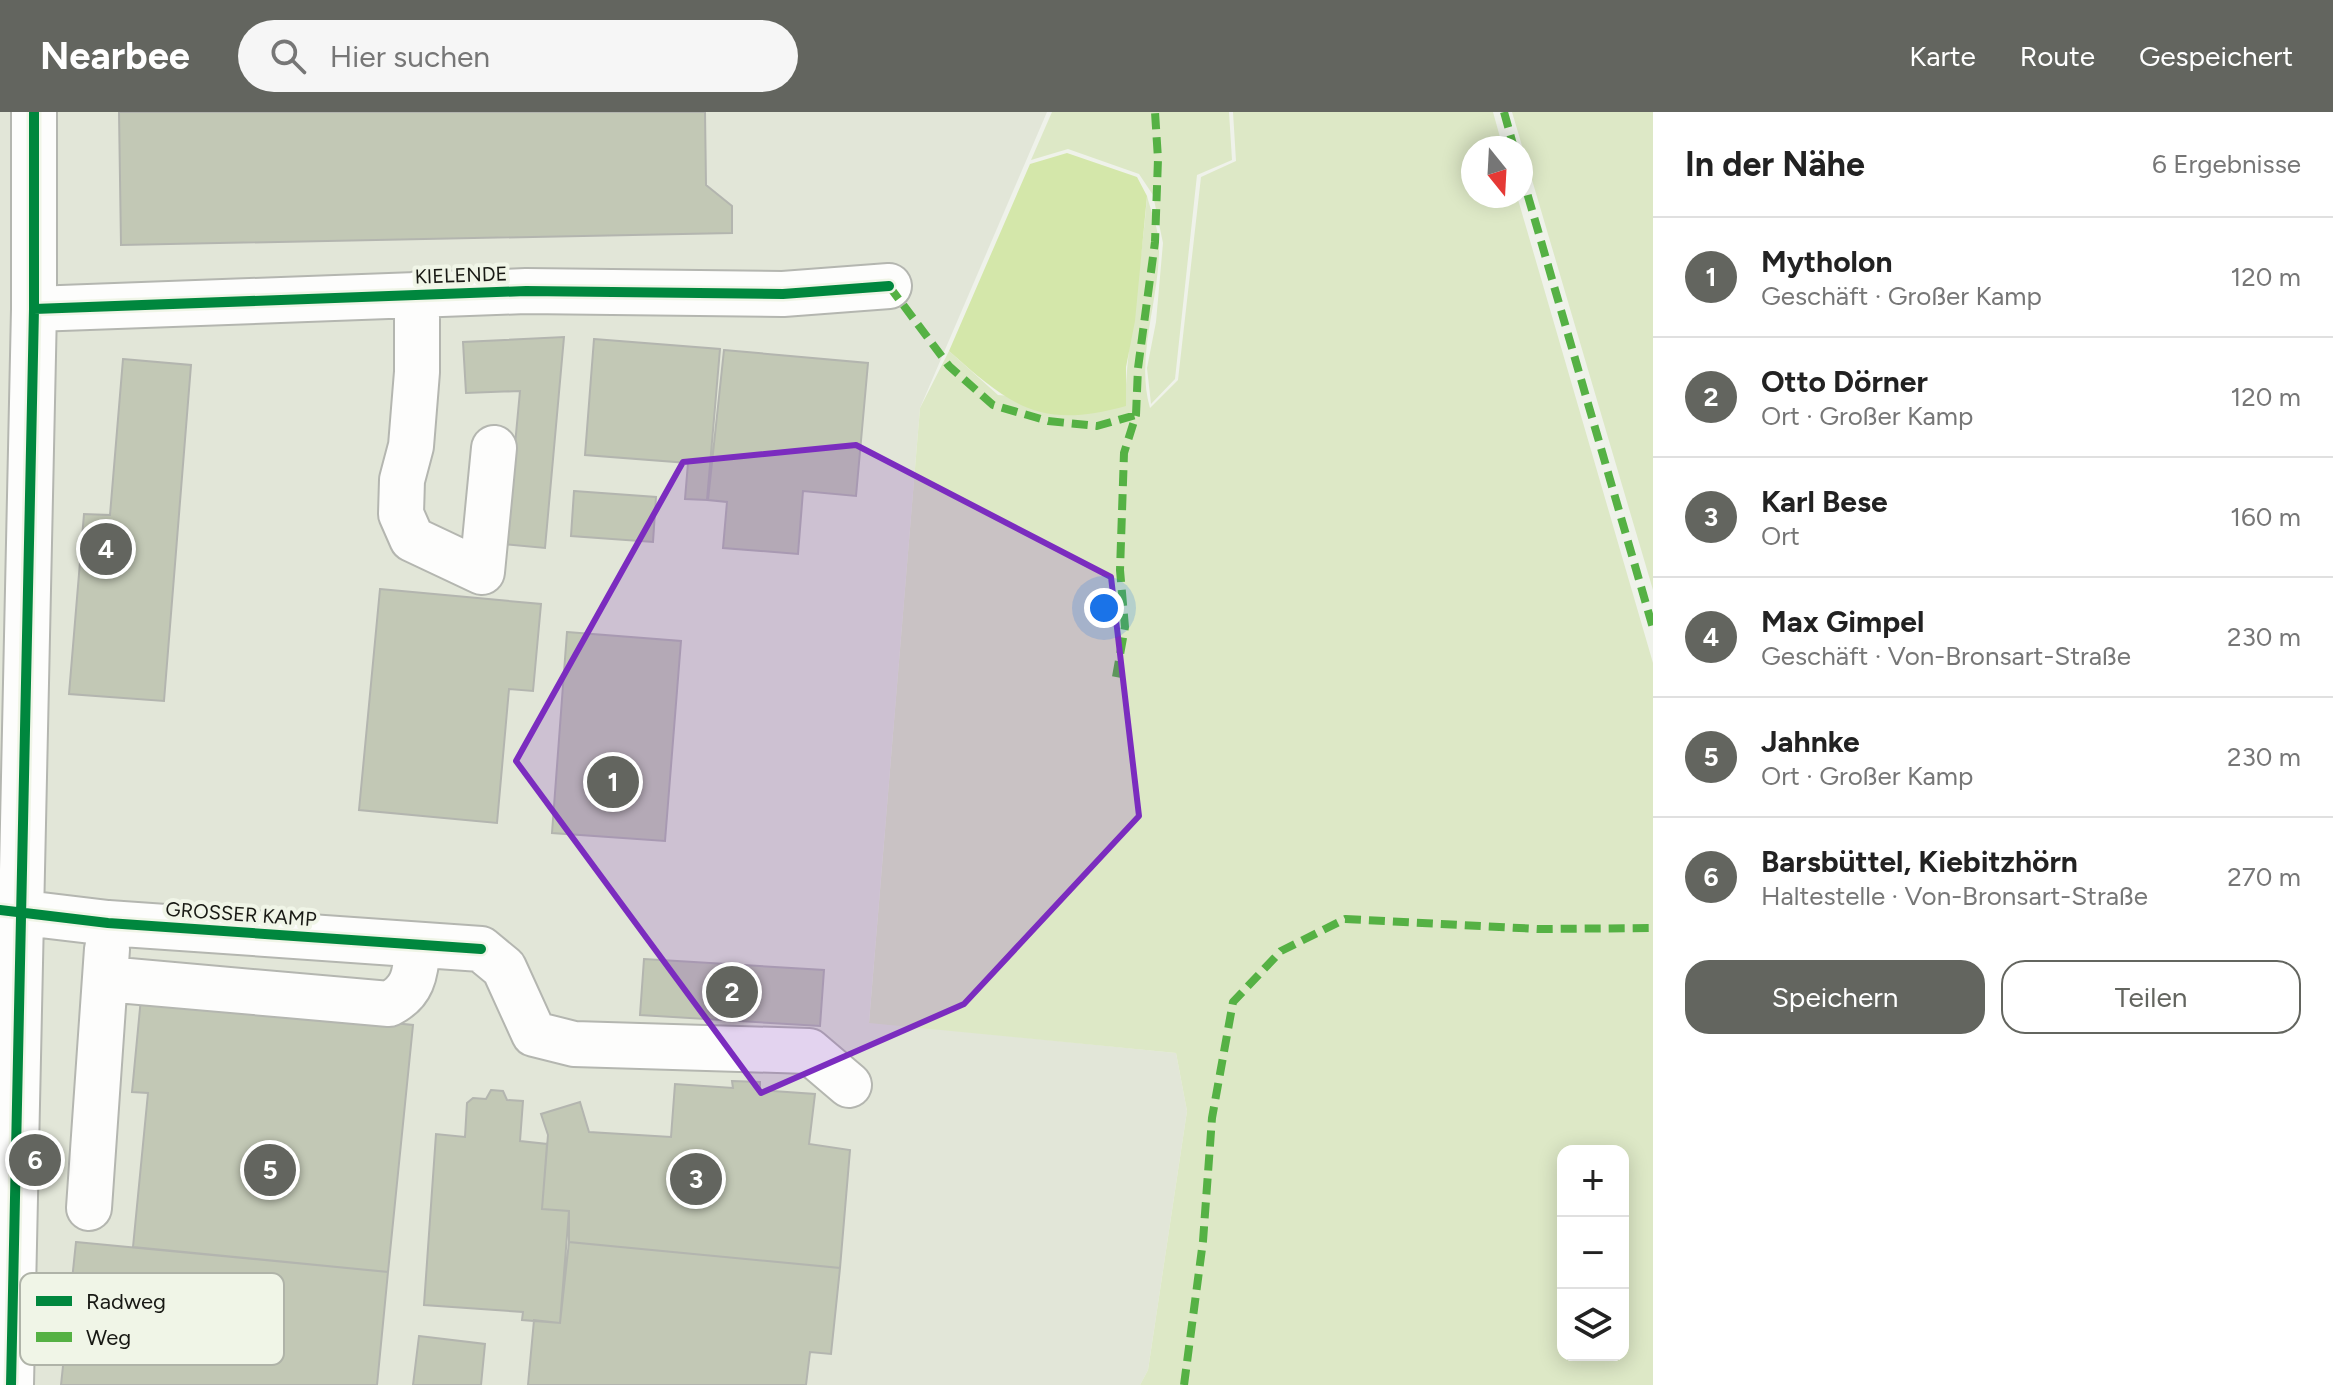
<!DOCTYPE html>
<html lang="de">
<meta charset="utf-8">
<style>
body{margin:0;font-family:Figtree,sans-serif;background:#f6f6f6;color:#222}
.controls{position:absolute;right:24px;bottom:24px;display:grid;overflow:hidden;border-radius:16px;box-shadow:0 4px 20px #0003}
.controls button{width:72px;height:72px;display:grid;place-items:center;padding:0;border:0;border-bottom:2px solid #e0e0e0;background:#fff;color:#222;font:40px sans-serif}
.compass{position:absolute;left:1461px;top:24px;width:72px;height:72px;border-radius:50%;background:#fff;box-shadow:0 4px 20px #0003;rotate:162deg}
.you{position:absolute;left:1104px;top:496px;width:28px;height:28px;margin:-20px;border:6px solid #fff;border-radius:50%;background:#1a73e8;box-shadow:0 0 0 12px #1a73e833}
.badge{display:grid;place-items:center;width:52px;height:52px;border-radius:50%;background:#63655f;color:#fff;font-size:26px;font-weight:700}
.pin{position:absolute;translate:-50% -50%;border:4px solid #fff;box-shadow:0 2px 8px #0006}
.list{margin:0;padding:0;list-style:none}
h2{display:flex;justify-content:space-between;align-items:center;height:104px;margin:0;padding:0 32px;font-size:34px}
h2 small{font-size:26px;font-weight:400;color:#767676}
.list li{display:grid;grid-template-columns:52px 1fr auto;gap:24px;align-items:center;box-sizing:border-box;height:120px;padding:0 32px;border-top:2px solid #e0e0e0}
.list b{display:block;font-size:30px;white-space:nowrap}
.list p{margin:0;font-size:26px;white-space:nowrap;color:#767676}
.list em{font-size:26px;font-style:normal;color:#767676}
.actions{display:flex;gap:16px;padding:24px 32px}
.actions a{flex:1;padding:18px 0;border:2px solid #63655f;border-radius:24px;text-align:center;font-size:28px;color:#63655f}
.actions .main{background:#63655f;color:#fff}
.icon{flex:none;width:44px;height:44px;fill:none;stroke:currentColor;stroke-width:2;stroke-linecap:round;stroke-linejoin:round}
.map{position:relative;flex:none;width:1653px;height:1273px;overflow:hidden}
header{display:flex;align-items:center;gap:48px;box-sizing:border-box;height:112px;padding:0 40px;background:#63655f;color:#fff}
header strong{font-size:38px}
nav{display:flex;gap:44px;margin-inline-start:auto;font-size:28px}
.search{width:560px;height:72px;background:#f6f6f6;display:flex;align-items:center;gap:20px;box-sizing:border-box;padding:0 28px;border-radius:44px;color:#767676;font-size:30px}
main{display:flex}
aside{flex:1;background:#fff}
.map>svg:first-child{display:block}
.built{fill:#e2e6d8}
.green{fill:#dde8c6;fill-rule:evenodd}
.water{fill:#d4e7aa}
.building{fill:#c2c8b5;stroke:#b3b5af;stroke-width:2}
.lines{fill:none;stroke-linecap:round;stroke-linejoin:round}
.minor-casing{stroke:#b4b6b0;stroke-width:48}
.minor{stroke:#fdfdfc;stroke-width:44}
.quiet{stroke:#55b144;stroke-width:8;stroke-dasharray:16 8;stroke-linecap:butt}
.cycleway-casing{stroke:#f0f5e7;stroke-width:15}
.cycleway{stroke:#00873e;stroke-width:10}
.marked{fill:#7b2cbf;fill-opacity:0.2;stroke:#7b2cbf;stroke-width:6;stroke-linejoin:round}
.labels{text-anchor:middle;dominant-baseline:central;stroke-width:8;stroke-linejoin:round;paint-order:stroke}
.street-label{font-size:20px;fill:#181914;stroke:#f0f5e7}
.key{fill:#f0f5e7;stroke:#afb3a8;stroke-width:2}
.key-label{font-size:22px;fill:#181914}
</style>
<header>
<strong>Nearbee</strong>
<div class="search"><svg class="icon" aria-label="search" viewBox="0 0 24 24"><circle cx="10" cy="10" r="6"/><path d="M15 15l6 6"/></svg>Hier suchen</div>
<nav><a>Karte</a><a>Route</a><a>Gespeichert</a></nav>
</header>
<main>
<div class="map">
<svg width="1653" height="1273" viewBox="0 0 1653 1273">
<rect width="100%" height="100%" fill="#eff2ea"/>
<path class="built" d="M0,0h1047l-127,296 -51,614 307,31 11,58 -39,259 -8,15h-1140z"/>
<path class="green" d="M1052,0h177l3,48 -35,15 -22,204 -24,25 -4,-36 9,-46 7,-79 -10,-48 -14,-21 -71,-25 -37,11z
M1233,0h260l10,36h-30v48h44l136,467v722h-513l8,-15 39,-259 -11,-58 -307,-30 51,-615 29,-57 49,44 127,11c2,-70 17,-139 22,-210 4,16 12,34 12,49 1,55 -24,111 -9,163l28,-28 23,-203 35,-16zM1563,1039h60v204h-60z
M1512,0h141v478z"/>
<path class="water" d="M1067,41l70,24 10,19 -12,125 -9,46v39c-86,24 -115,0 -177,-55l81,-187z"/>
<path class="building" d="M119,0h586l1,73 26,21v27l-611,12z
M564,225l-19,211 -54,-5 17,-23 12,-129 -54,2 -3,-51z
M594,227l126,10 -13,151 -22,-1 3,-36 -103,-8z
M724,238l144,13 -12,133 -53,-5 -5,63 -75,-6 4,-46 -19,-2z
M123,247l68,6 -27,336 -95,-7 15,-180 26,1z
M574,379l82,6 -3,45 -82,-6z
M380,477l161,15 -8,87 -24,-2 -12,134 -138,-13z
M567,520l114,9 -16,200 -113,-8z
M644,847l180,11 -4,56 -180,-11z
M141,886l272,27 -25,247 -255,-25 15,-154 -16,-1z
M732,969l28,1v8l55,4 -6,50 41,6 -10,118 -271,-26v-31l-27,-2 6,-74 -7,-21 39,-12 9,30 82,5 4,-53 58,4z
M491,978l12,1 4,9 16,1 -3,40 27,3 -5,65 27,2 -9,112 -38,-3 1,-8 -99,-7 12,-171 29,3 2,-34 6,-5 13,1z
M76,1130l312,30 -11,113h-316z
M569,1130l271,26 -9,86 -21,-2 -4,33h-278l6,-65 26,3z
M419,1224l66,8 -4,41h-68z"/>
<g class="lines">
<defs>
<path id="minor" d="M417,182v78l-6,74 -9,34 -1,34 11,25 70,33 12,-124
M34,197l492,-18 257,3 106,-8
M0,798l108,13 373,26 23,19 30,66 40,10 235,7 40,34
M106,867l283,25c26,-13 26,-32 29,-59
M89,1096l18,-259
M11,1273l23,-1076v-197"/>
</defs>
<use href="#minor" class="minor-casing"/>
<use href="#minor" class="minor"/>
<path class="quiet" d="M1504,0l10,36
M1521,60l132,456
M889,174l60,80 44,39 55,16 49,5 39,-11
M1116,565l9,-50 -5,-57 4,-117 12,-38 2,-47 17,-126 3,-83 -3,-47
M1184,1273l19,-144 9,-123 21,-116 48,-51 64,-32 194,10 114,-1"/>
<defs>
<path id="cycleway" d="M34,197l492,-18 257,3 106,-8
M0,798l108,13 373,26
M11,1273l23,-1076v-197"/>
</defs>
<use href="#cycleway" class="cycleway-casing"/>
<use href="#cycleway" class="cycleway"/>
</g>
<path class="marked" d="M856,333l255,132 28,239 -175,188 -203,89 -245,-332 167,-299z"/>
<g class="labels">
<g class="street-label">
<text transform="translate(461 163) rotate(-2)">KIELENDE</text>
<text transform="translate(241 802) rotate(4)">GROSSER KAMP</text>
</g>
</g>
<rect x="20" y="1161" width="264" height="92" rx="12" class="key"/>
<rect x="36" y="1184" width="36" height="10" fill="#00873e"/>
<rect x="36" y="1220" width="36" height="10" fill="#55b144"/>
<g class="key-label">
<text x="86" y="1197">Radweg</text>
<text x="86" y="1233">Weg</text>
</g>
</svg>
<div class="controls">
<button>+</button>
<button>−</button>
<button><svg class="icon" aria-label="layers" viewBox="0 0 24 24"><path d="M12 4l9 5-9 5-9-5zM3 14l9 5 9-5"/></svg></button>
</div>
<svg class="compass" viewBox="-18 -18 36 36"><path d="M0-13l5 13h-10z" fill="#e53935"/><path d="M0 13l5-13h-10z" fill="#767676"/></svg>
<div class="you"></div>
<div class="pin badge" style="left:613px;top:670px">1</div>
<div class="pin badge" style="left:732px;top:880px">2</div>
<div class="pin badge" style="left:696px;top:1067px">3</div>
<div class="pin badge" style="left:106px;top:437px">4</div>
<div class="pin badge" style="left:270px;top:1058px">5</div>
<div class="pin badge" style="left:35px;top:1048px">6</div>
</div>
<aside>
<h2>In der Nähe<small>6 Ergebnisse</small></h2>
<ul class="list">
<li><span class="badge">1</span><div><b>Mytholon</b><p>Geschäft · Großer Kamp</p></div><em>120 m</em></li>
<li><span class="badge">2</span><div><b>Otto Dörner</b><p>Ort · Großer Kamp</p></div><em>120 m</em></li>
<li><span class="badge">3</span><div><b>Karl Bese</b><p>Ort</p></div><em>160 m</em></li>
<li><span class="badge">4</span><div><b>Max Gimpel</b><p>Geschäft · Von-Bronsart-Straße</p></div><em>230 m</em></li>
<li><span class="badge">5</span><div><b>Jahnke</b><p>Ort · Großer Kamp</p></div><em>230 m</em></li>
<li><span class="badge">6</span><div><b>Barsbüttel, Kiebitzhörn</b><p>Haltestelle · Von-Bronsart-Straße</p></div><em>270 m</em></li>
</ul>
<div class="actions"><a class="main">Speichern</a><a>Teilen</a></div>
</aside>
</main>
